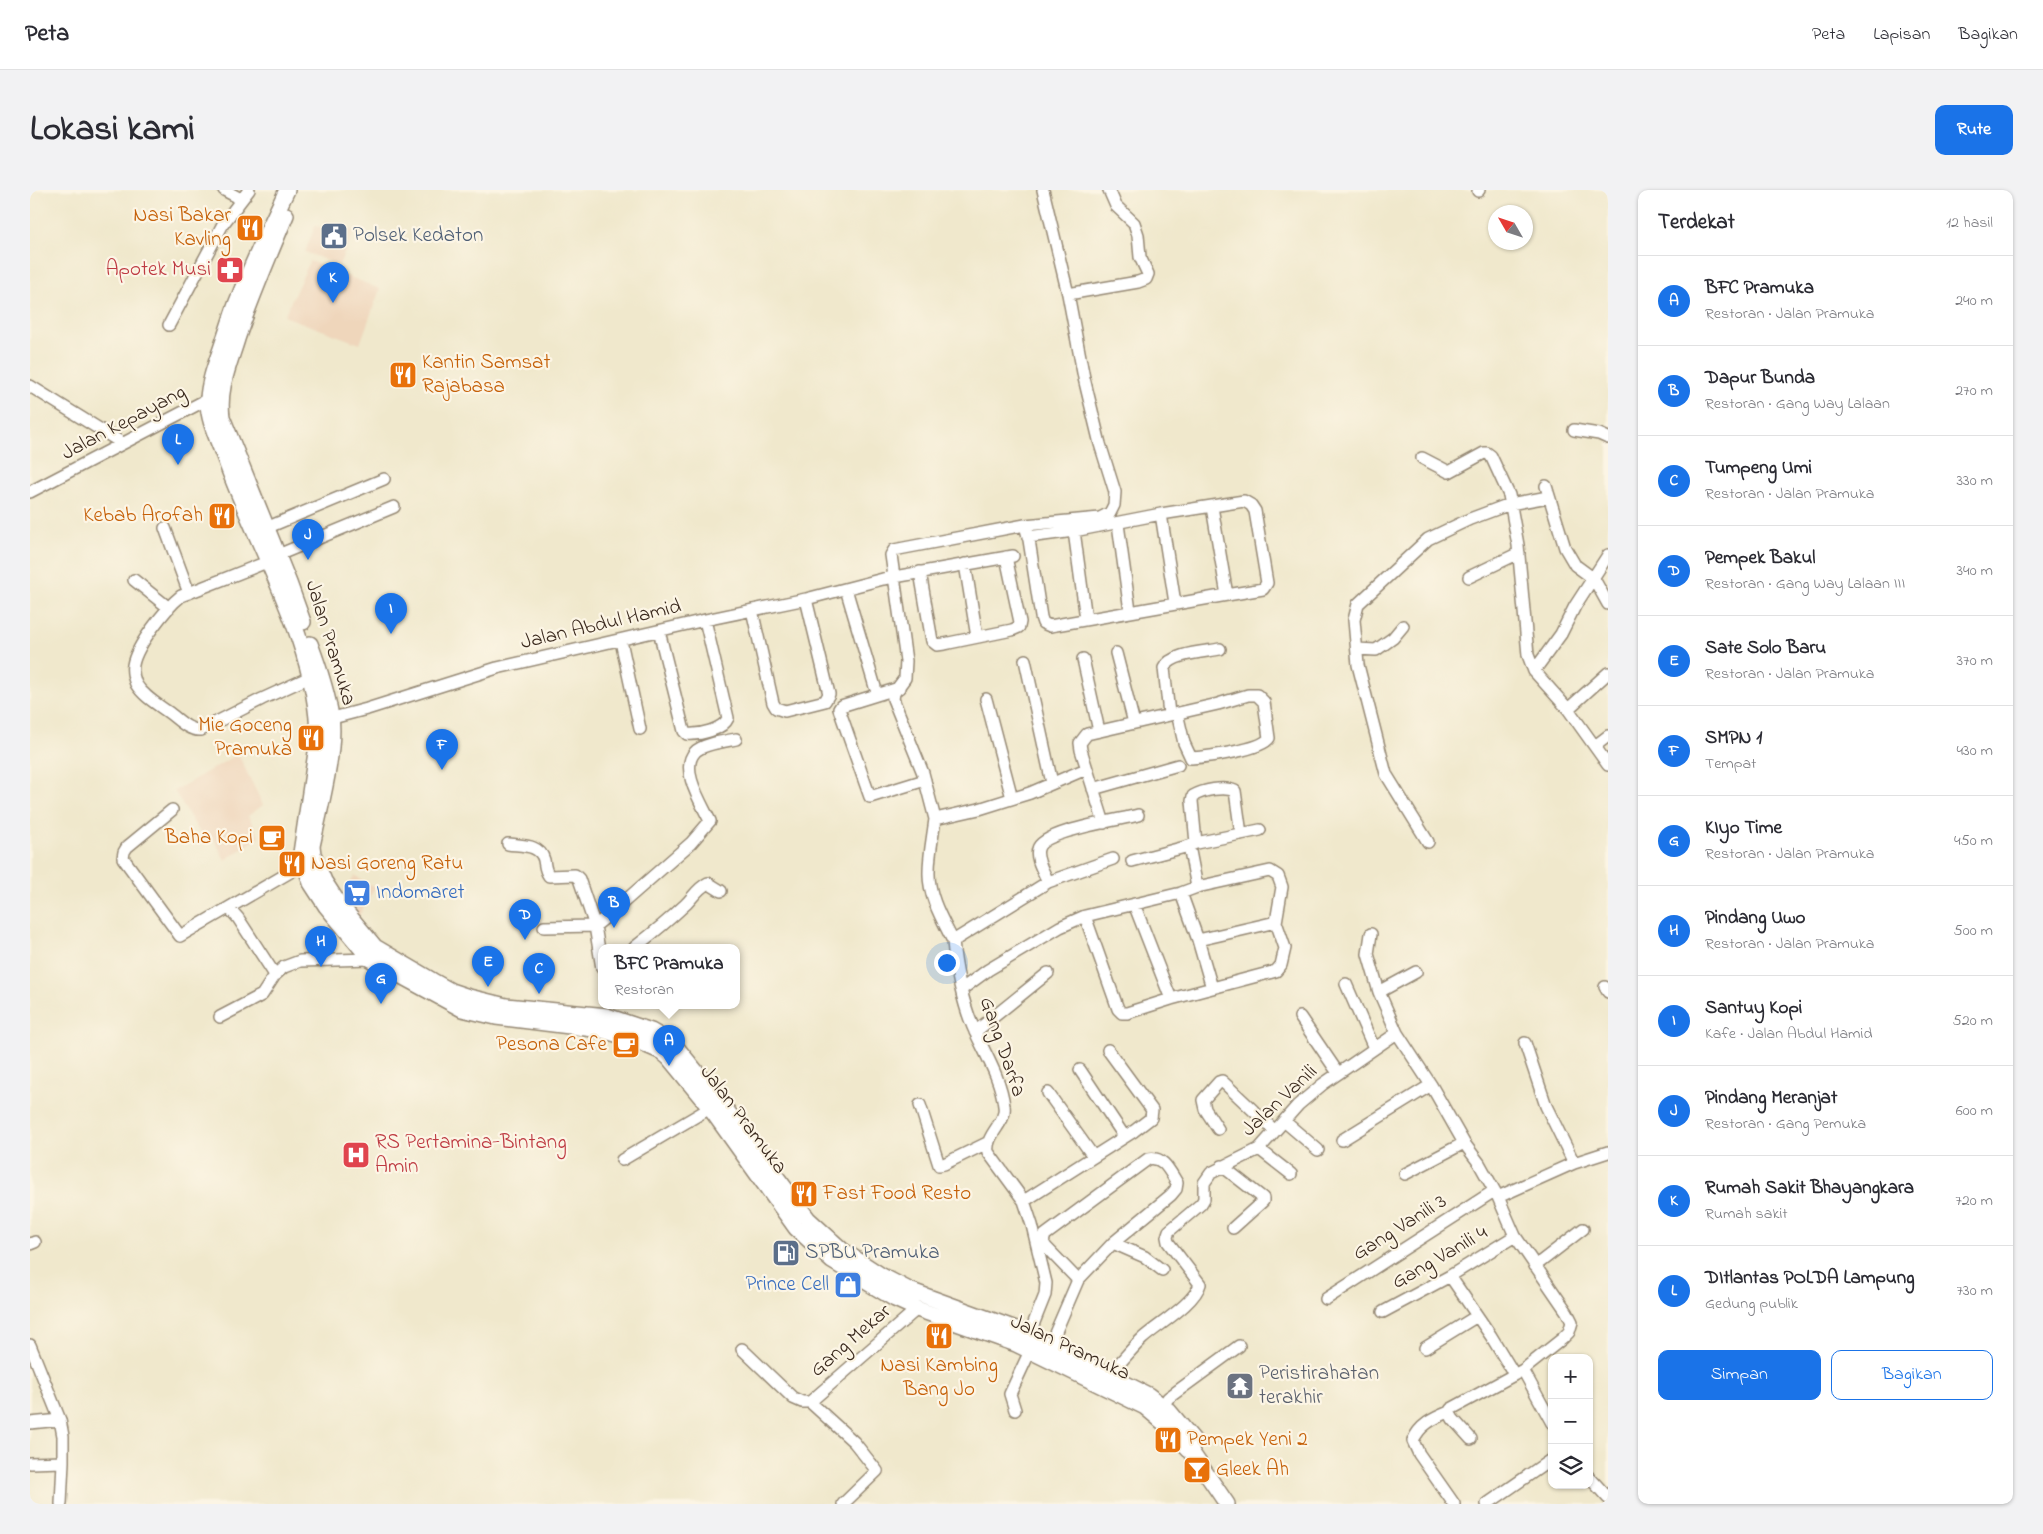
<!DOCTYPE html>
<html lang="id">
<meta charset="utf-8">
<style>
body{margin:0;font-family:"Indie Flower",sans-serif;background:#f2f2f3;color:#2b2b33}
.controls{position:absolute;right:15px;bottom:15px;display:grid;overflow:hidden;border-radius:10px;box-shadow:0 1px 4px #0004}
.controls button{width:45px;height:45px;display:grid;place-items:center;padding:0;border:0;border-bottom:1px solid #e1e1e2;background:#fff;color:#2b2b33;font:25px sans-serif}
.compass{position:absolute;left:1458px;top:15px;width:45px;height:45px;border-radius:50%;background:#fff;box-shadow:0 1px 4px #0004;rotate:309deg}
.you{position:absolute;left:916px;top:772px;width:18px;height:18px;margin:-12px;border:4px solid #fff;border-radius:50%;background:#1a73e8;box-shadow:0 0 0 8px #1a73e833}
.badge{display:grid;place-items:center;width:32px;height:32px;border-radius:50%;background:#1a73e8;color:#fff;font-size:16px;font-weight:700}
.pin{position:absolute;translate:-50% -41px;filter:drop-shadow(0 1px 2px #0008)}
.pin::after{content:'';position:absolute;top:26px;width:18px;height:15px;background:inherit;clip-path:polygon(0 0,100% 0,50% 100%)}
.popup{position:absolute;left:568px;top:754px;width:142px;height:65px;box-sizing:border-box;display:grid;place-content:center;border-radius:10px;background:#fff;filter:drop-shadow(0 1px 4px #0005);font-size:16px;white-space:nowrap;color:#7c7c81}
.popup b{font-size:19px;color:#2b2b33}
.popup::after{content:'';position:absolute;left:50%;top:100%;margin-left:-10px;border:10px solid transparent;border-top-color:#fff}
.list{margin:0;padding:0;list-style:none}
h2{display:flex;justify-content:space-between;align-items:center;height:65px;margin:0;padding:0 20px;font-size:21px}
h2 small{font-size:16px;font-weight:400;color:#7c7c81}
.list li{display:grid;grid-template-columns:32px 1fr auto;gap:15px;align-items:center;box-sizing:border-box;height:90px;padding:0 20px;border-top:1px solid #e1e1e2}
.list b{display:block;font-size:19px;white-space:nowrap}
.list p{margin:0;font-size:16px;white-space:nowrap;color:#7c7c81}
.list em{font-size:16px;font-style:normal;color:#7c7c81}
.actions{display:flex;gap:10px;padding:15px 20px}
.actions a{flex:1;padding:11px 0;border:1px solid #1a73e8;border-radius:10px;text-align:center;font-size:18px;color:#1a73e8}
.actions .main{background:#1a73e8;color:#fff}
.icon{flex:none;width:28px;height:28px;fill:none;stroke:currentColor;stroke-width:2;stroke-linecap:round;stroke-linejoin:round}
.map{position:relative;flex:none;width:1578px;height:1314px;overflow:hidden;border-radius:10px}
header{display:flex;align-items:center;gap:30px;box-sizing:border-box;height:70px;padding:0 25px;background:#fff;border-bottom:1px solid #e1e1e2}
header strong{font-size:24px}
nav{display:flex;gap:28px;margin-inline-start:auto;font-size:18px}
.intro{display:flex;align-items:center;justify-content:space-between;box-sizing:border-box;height:120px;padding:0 30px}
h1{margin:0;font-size:35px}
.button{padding:12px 22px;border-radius:10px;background:#1a73e8;color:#fff;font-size:18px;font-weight:700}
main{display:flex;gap:30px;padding:0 30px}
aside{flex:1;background:#fff;border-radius:10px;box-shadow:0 1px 4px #0004}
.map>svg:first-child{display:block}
.built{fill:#efd6bb}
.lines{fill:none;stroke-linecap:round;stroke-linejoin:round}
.minor-casing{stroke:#968975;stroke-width:14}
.major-casing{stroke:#968975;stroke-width:18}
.minor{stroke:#fff;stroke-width:11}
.major{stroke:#fff;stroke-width:15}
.labels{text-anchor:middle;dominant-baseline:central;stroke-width:4.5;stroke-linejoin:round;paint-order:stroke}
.food-label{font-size:21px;fill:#c56008;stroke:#fcf5e5;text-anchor:end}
.service-label{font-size:21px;fill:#4e5e75;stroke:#fcf5e5;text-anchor:start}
.health-label{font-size:21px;fill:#be3a42;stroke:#fcf5e5;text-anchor:end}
.street-label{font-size:21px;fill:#3b2a1e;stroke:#fcf5e5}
.shop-label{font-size:21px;fill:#366cbe;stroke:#fcf5e5;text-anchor:start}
.worship-label{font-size:21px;fill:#5b616d;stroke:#fcf5e5;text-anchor:start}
</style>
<header>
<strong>Peta</strong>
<nav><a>Peta</a><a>Lapisan</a><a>Bagikan</a></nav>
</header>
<div class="intro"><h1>Lokasi kami</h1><a class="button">Rute</a></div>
<main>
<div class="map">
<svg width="1578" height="1314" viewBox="0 0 1578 1314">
<rect width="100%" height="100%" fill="#fcf5e5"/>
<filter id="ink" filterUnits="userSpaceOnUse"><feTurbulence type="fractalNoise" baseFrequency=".02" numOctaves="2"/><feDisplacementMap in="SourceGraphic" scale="10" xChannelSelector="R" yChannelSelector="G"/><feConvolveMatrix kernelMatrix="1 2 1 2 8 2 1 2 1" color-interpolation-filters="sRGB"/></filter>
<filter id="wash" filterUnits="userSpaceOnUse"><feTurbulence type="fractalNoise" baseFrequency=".0096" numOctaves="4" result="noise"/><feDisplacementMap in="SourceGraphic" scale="20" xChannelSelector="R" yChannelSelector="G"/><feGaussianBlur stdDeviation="1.12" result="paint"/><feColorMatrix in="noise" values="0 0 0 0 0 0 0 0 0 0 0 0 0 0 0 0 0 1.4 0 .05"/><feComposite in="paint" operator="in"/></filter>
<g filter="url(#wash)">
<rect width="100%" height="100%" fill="#f0e8cc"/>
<path class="built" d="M295,30l29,11 -15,34 -34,-13 10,-26 8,1z
M280,71l70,28 -20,55 -76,-28z
M208,564l25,51 -15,11 12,21 -35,23 -12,-23 -8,4 -31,-50z
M325,686l20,11 -19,34 -18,-22z"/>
</g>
<g filter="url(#ink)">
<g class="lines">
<defs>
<path id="minor" d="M194,0l17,9
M1448,1l1,-1
M1038,104l70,-12 8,-3 2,-5 -8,-17 -2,-22 -4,-12 -18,-17 -7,-16
M139,135l54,-101 26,-34
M0,196l92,57
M1544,240l25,4 9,4
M1392,268l27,14 35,-19h3l4,3 18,39 9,50 10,110 6,16 34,38 40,56
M1516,296l19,62 10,17 19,14 14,25
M0,302l178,-93
M1131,324l14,89
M1088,334l12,87
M995,335l4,15 12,77 2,6 7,3 177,-31 -15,-88
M135,338l24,65
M236,338l118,-49
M1044,341l12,88
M998,347l46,-6 87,-17 83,-13 7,4 4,6 12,72 -4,6 -36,6
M248,365l116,-48
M237,372l-86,34c-15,12 -45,50 -48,69 -1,6 1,14 3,19 7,12 21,20 32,28 10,7 20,19 33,18l61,-31 48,-22
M935,374l12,73
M890,382l12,69 5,4 7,-1 68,-14 7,-3 1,-5 -14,-65
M1439,387l50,-24
M104,390l35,28
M816,399l29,98
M722,420l21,93 3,5 9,3 40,-10 4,-7 -23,-95
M629,441l25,100 3,3c12,1 36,-4 41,-16l-23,-98
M591,451l19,88
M1327,459l19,1 17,-12 10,-12
M1086,463l18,70
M1053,469l16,72
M995,470l27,123
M1504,481l27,-37 14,-28 33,-51
M869,498l-58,18 -2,3 31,88 55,-17
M956,509l26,99
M1538,519l40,-36
M1139,524l-5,-46c7,-15 41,-16 56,-19
M295,530l42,-11 130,-41 208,-48 101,-21 77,-20 130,-23
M1565,556l13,-10
M1063,599l85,-24
M142,620l-45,37 -3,5 -1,6 57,78 124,-72
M905,629l-12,-46 -30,-74 1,-6 11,-15 1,-17 -15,-106 3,-5 10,-2 121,-23 75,-7 10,-5 4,-8 1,-13 -15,-48 -16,-66 -16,-84 -25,-104
M1074,633l-23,-73 -1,-7 7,-9 131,-30 30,-9h9l7,7 5,36c-7,12 -63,19 -78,20l-7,-15 -7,-30
M1398,652l-42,-68 -28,-109 -4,-45 4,-16 70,-65 42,-20 40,-15 38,-7
M1166,653l-4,-42 1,-5c10,-6 31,-10 42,-5l6,43
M478,654c14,2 32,0 36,16 1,6 1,11 5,16l26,-1 4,4 16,47 7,42
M1102,671l57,-15
M1018,692c-4,-10 -13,-23 -10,-33 4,-18 82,-29 100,-34
M1167,697l-8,-41 7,-3 64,-13
M1151,703l17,47 14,48
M1104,714l37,95
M199,718l9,10 37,57
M514,737l51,-1 15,-12 81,-71 19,-22c-8,-17 -31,-52 -15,-69 7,-8 31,-11 41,-13
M1341,744l-3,20 11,38 18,41 34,52 33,58 15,20 19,34 17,39 52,76 5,10 -3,10 -7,7 -39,31 -72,39 -2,3 4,7 18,20
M1168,750l78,-18
M923,751c-11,-22 -25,-45 -24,-70 0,-17 4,-35 6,-52l44,-10 51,-16 56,-24
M605,757c17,-13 34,-27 51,-43 7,-7 12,-16 22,-21l13,8
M1316,794l28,64
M1575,797l3,5
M932,799l26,-19 72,-43 25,-11 96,-23 16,-6 73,-16 8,5 4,11 -6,35 9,26 -4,17 -5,6 -105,28 -44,14h-5l-4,-4 -33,-93
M1349,802l37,-20
M190,827l42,-22 13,-20 9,-8 16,-6 70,-2
M1270,827l38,56
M945,842l73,-59
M1495,853l21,63 28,57
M1050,880l44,66
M1018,903l45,63
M890,915l19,60 5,-1 43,-21
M1254,931l34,29
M1188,939l-13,-20 -2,-9 16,-18 3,-1 53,50
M1312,950l89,-55
M1229,959l32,25
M592,970l88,-52
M1192,976l41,32v3l-30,27
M1375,984l59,-31
M1468,1007l76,-34 34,-11
M994,1011l110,-70 17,-13 1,-8 -44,-60
M1083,1053l58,-48 5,-6 1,-6c-7,-11 -14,-28 -29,-24l-103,76 -2,7 3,5 32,33 35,-37 32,14 17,13
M0,1054l5,-2
M1505,1076l48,-37
M1420,1086l41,60 23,38
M1296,1109l168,-108
M1353,1122l67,-36 65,-40
M999,1145l16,-40 1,-12 -14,-58 -8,-24 -36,-49c-3,-18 19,-29 16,-46 -3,-28 -20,-54 -31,-79 -10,-23 -18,-60 -20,-86l95,-59 65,-23
M0,1155l30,75 3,16v26
M1020,1155l28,-65
M1395,1158l52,-32
M712,1159l51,49 9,4h8l44,40 23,29 -34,33
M1493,1180l29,53
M1078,1185c13,-12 23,-26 35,-37 16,-14 52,-35 57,-54l-32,-42 -1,-5 2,-6 32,-27 3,-5v-16l7,-10 48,-24 39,-44 25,-21 74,-51
M780,1212l107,-93
M1133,1216l5,-8 71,-52
M985,1220l-5,-16 20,-43
M1419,1222c-15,6 -30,13 -36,29l6,13 35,50
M0,1233l30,-3
M0,1273l33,-1 -2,42
M1559,1287l19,21
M1457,1314l65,-45"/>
<path id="major" d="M257,0c-17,36 -34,71 -48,107 -6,14 -10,29 -15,43 -6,19 -15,39 -16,59 -1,21 12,45 19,65 31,86 91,182 91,275l-17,114 10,30 15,23 44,53 92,50 34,8 106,13 28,8 32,14 7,6 41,50 86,120 36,33 63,38 22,10 99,35 129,63 19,16 26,27 37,54
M256,25c-17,41 -35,82 -49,124 -8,26 -19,50 -15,78l67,166 14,39
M280,454c9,24 17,48 21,73 5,32 -12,95 -19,129l1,8 11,27 13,20 38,46 58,34 18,10 18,6 37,9 101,10 44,15 12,7 13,9 39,48 93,124 34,31 40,26 27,14 107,39 132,66 21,16 26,31"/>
</defs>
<use href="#minor" class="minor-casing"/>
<use href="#major" class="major-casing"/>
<use href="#minor" class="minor"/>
<use href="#major" class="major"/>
</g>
</g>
<defs>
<symbol id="restaurant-square" viewBox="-11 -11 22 22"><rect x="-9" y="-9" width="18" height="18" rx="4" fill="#e8710a" stroke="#fcf5e5"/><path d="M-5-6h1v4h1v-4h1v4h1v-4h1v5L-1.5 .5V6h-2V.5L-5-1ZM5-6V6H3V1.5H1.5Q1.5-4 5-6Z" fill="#fff"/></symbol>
<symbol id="civic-square" viewBox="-11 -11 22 22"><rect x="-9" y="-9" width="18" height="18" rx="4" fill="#5c6f8a" stroke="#fcf5e5"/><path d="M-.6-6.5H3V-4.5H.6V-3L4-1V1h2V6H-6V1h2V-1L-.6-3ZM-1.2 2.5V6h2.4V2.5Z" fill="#fff"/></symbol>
<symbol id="pharmacy-square" viewBox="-11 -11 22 22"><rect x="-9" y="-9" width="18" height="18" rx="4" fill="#e0444e" stroke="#fcf5e5"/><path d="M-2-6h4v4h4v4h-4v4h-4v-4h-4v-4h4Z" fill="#fff"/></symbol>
<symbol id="cafe-square" viewBox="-11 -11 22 22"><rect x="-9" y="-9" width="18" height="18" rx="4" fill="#e8710a" stroke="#fcf5e5"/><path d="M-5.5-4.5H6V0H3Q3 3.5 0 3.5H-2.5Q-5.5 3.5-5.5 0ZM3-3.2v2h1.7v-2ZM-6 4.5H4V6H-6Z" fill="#fff"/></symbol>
<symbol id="supermarket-square" viewBox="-11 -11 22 22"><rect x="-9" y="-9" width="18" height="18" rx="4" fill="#3f7fe0" stroke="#fcf5e5"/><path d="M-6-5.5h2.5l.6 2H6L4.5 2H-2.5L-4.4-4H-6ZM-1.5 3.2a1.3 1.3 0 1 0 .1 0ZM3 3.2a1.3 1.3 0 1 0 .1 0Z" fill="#fff"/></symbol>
<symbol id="hospital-square" viewBox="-11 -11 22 22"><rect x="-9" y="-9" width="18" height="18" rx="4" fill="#e0444e" stroke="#fcf5e5"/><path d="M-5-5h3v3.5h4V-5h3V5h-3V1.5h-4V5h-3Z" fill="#fff"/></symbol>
<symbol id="fuel-square" viewBox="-11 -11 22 22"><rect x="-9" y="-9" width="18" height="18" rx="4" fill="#5c6f8a" stroke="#fcf5e5"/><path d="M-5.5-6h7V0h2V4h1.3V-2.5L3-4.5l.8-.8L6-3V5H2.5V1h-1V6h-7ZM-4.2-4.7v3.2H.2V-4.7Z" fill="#fff"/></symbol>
<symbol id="shop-square" viewBox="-11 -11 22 22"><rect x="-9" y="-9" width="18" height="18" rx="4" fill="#3f7fe0" stroke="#fcf5e5"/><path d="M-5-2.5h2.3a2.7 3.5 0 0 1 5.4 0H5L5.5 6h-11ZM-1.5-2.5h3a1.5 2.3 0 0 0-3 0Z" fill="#fff"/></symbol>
<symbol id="temple-square" viewBox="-11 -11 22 22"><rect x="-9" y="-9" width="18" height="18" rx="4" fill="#6b7280" stroke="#fcf5e5"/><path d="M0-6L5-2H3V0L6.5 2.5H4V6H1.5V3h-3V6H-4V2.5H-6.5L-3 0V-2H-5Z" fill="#fff"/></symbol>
<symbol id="bar-square" viewBox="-11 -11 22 22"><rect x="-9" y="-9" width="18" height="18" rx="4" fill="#e8710a" stroke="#fcf5e5"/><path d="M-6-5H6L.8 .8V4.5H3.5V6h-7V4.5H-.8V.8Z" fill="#fff"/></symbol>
</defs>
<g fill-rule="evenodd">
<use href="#restaurant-square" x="204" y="22" width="32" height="32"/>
<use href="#civic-square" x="288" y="30" width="32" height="32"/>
<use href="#pharmacy-square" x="184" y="64" width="32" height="32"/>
<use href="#restaurant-square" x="357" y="169" width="32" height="32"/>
<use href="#restaurant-square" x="176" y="310" width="32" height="32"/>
<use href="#restaurant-square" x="265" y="532" width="32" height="32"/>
<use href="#cafe-square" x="226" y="632" width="32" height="32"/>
<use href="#restaurant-square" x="246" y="658" width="32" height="32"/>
<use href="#supermarket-square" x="311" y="687" width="32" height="32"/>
<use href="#cafe-square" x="580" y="839" width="32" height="32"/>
<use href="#hospital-square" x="310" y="949" width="32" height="32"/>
<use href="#restaurant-square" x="758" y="988" width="32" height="32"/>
<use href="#fuel-square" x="740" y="1047" width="32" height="32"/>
<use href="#shop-square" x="802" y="1079" width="32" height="32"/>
<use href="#restaurant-square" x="893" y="1130" width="32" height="32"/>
<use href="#temple-square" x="1194" y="1180" width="32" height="32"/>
<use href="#restaurant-square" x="1122" y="1234" width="32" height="32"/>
<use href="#bar-square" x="1151" y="1264" width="32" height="32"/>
</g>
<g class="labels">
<g class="food-label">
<text x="201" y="26">Nasi Bakar<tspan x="201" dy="24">Kavling</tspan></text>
<text x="392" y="173" text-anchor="start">Kantin Samsat<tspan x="392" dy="24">Rajabasa</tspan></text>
<text x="173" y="326">Kebab Arofah</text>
<text x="262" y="536">Mie Goceng<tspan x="262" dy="24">Pramuka</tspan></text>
<text x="223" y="648">Baha Kopi</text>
<text x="281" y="674" text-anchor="start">Nasi Goreng Ratu</text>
<text x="577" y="855">Pesona Cafe</text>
<text x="793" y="1004" text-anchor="start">Fast Food Resto</text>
<text x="909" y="1176" text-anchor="middle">Nasi Kambing<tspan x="909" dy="24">Bang Jo</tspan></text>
<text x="1157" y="1250" text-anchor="start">Pempek Yeni 2</text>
<text x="1186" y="1280" text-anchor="start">Gleek Ah</text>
</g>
<g class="service-label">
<text x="323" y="46">Polsek Kedaton</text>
<text x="775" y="1063">SPBU Pramuka</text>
</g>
<g class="health-label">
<text x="181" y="80">Apotek Musi</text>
<text x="345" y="953" text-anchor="start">RS Pertamina-Bintang<tspan x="345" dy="24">Amin</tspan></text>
</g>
<g class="street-label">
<text transform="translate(94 233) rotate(-28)">Jalan Kepayang</text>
<text transform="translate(571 435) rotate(-13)">Jalan Abdul Hamid</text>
<text transform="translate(300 453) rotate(73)">Jalan Pramuka</text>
<text transform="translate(972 857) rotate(71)">Gang Darfa</text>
<text transform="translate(1250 911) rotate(-43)">Jalan Vanili</text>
<text transform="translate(713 930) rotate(53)">Jalan Pramuka</text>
<text transform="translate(1370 1038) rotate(-32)">Gang Vanili 3</text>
<text transform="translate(1410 1068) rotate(-30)">Gang Vanili 4</text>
<text transform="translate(821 1151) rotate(-41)">Gang Mekar</text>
<text transform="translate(1040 1158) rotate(25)">Jalan Pramuka</text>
</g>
<g class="shop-label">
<text x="346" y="703">Indomaret</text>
<text x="799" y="1095" text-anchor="end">Prince Cell</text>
</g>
<g class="worship-label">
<text x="1229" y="1184">Peristirahatan<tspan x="1229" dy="24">terakhir</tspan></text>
</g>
</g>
</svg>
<div class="controls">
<button>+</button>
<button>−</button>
<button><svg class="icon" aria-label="layers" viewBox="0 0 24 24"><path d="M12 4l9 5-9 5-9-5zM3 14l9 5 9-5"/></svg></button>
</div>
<svg class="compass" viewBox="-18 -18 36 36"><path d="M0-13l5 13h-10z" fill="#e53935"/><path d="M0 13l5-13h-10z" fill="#7c7c81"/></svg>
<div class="you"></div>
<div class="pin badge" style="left:639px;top:876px">A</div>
<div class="popup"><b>BFC Pramuka</b>Restoran</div>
<div class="pin badge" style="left:584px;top:738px">B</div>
<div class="pin badge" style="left:509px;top:804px">C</div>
<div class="pin badge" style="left:495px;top:750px">D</div>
<div class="pin badge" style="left:458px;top:797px">E</div>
<div class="pin badge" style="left:412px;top:580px">F</div>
<div class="pin badge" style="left:351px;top:814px">G</div>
<div class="pin badge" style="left:291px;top:777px">H</div>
<div class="pin badge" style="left:361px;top:444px">I</div>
<div class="pin badge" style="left:278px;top:370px">J</div>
<div class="pin badge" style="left:303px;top:113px">K</div>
<div class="pin badge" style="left:148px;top:275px">L</div>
</div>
<aside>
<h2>Terdekat<small>12 hasil</small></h2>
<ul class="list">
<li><span class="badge">A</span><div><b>BFC Pramuka</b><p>Restoran · Jalan Pramuka</p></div><em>240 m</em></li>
<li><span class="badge">B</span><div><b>Dapur Bunda</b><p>Restoran · Gang Way Lalaan</p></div><em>270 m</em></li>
<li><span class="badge">C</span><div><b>Tumpeng Umi</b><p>Restoran · Jalan Pramuka</p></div><em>330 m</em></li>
<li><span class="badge">D</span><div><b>Pempek Bakul</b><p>Restoran · Gang Way Lalaan III</p></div><em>340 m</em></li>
<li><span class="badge">E</span><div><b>Sate Solo Baru</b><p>Restoran · Jalan Pramuka</p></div><em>370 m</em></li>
<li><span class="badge">F</span><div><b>SMPN 1</b><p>Tempat</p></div><em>430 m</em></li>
<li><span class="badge">G</span><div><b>KIyo Time</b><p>Restoran · Jalan Pramuka</p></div><em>450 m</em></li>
<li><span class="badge">H</span><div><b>Pindang Uwo</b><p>Restoran · Jalan Pramuka</p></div><em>500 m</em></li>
<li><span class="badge">I</span><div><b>Santuy Kopi</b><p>Kafe · Jalan Abdul Hamid</p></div><em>520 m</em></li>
<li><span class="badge">J</span><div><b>Pindang Meranjat</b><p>Restoran · Gang Pemuka</p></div><em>600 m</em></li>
<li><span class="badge">K</span><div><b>Rumah Sakit Bhayangkara</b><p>Rumah sakit</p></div><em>720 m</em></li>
<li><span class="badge">L</span><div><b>DItlantas POLDA Lampung</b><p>Gedung publik</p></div><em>730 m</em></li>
</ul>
<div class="actions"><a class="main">Simpan</a><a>Bagikan</a></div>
</aside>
</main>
